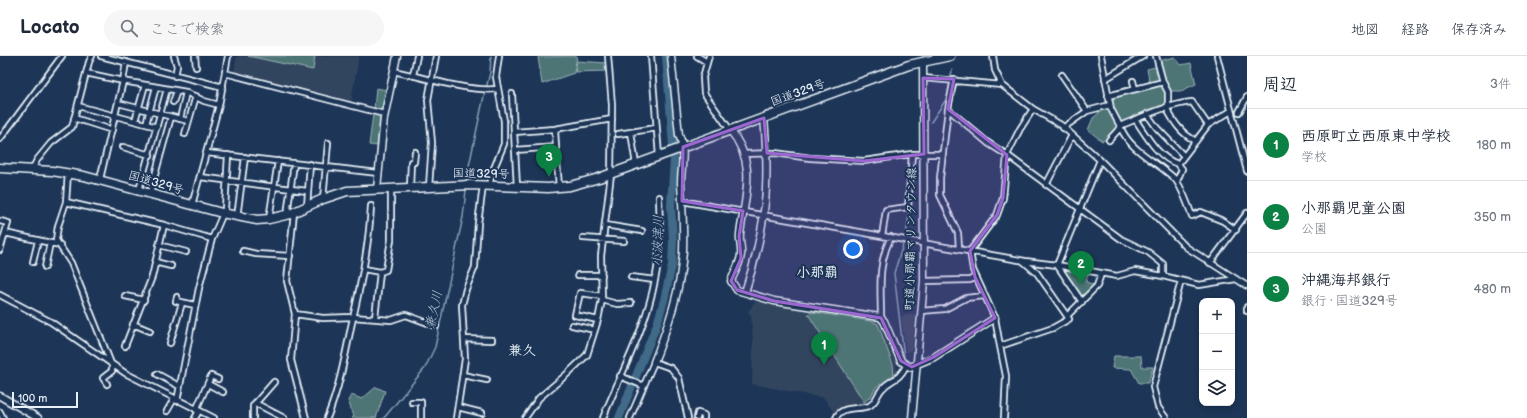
<!DOCTYPE html>
<html lang="ja">
<meta charset="utf-8">
<style>
body{margin:0;font-family:"Balsamiq Sans","Klee One",sans-serif;background:#f6f6f7;color:#1f2937}
.controls{position:absolute;right:12px;bottom:12px;display:grid;overflow:hidden;border-radius:8px;box-shadow:0 2px 6px #0003}
.controls button{width:36px;height:36px;display:grid;place-items:center;padding:0;border:0;border-bottom:1px solid #e0e1e3;background:#fff;color:#1f2937;font:20px sans-serif}
.scale{position:absolute;left:12px;bottom:10px;width:66px;box-sizing:border-box;padding-left:4px;border:2px solid #e8f1f8;border-top:0;font-size:11px;line-height:14px;white-space:nowrap;color:#e8f1f8;-webkit-text-stroke:3px #1d3557;paint-order:stroke}
.you{position:absolute;left:853px;top:193px;width:14px;height:14px;margin:-10px;border:3px solid #fff;border-radius:50%;background:#1a73e8;box-shadow:0 0 0 6px #1a73e833}
.badge{display:grid;place-items:center;width:26px;height:26px;border-radius:50%;background:#0b8043;color:#fff;font-size:13px;font-weight:700}
.pin{position:absolute;translate:-50% -33px;filter:drop-shadow(0 1px 2px #0008)}
.pin::after{content:'';position:absolute;top:21px;width:14px;height:12px;background:inherit;clip-path:polygon(0 0,100% 0,50% 100%)}
.list{margin:0;padding:0;list-style:none}
h2{display:flex;justify-content:space-between;align-items:center;height:52px;margin:0;padding:0 16px;font-size:17px}
h2 small{font-size:13px;font-weight:400;color:#747a83}
.list li{display:grid;grid-template-columns:26px 1fr auto;gap:12px;align-items:center;box-sizing:border-box;height:72px;padding:0 16px;border-top:1px solid #e0e1e3}
.list b{display:block;font-size:15px;white-space:nowrap}
.list p{margin:0;font-size:13px;white-space:nowrap;color:#747a83}
.list em{font-size:13px;font-style:normal;color:#747a83}
.icon{flex:none;width:22px;height:22px;fill:none;stroke:currentColor;stroke-width:2;stroke-linecap:round;stroke-linejoin:round}
.map{position:relative;flex:none;width:1247px;height:362px;overflow:hidden}
header{display:flex;align-items:center;gap:24px;box-sizing:border-box;height:56px;padding:0 20px;background:#fff;border-bottom:1px solid #e0e1e3}
header strong{font-size:19px}
nav{display:flex;gap:22px;margin-inline-start:auto;font-size:14px}
.search{width:280px;height:36px;background:#f6f6f7;display:flex;align-items:center;gap:10px;box-sizing:border-box;padding:0 14px;border-radius:22px;color:#747a83;font-size:15px}
main{display:flex}
aside{flex:1;background:#fff}
.map>svg:first-child{display:block}
.built{fill:#32445e}
.green{fill:#4e7476;stroke:#9bb2b7}
.lines{fill:none;stroke-linecap:round;stroke-linejoin:round}
.stream{stroke:#84a1b5;stroke-width:1.5}
.river{stroke:#416b88;stroke-width:8}
.street-casing{stroke:#e8f1f8;stroke-width:8}
.secondary-casing{stroke:#e8f1f8;stroke-width:9}
.highway-casing{stroke:#e8f1f8;stroke-width:11}
.street{stroke:#1d3557;stroke-width:4.5}
.secondary{stroke:#1d3557;stroke-width:6}
.highway{stroke:#1d3557;stroke-width:8}
.marked{fill:#9c67d0;fill-opacity:0.2;stroke:#9c67d0;stroke-width:3;stroke-linejoin:round}
.labels{text-anchor:middle;dominant-baseline:central;stroke-width:4;stroke-linejoin:round;paint-order:stroke}
.street-label{font-size:12px;fill:#e8f1f8;stroke:#1d3557}
.water-label{font-size:13px;font-style:italic;fill:#aec2d1;stroke:#1d3557}
.quarter-label{font-size:14px;font-weight:bold;fill:#e8f1f8;stroke:#1d3557}
</style>
<header>
<strong>Locato</strong>
<div class="search"><svg class="icon" aria-label="search" viewBox="0 0 24 24"><circle cx="10" cy="10" r="6"/><path d="M15 15l6 6"/></svg>ここで検索</div>
<nav><a>地図</a><a>経路</a><a>保存済み</a></nav>
</header>
<main>
<div class="map">
<svg width="1247" height="362" viewBox="0 0 1247 362">
<rect width="100%" height="100%" fill="#1d3557"/>
<filter id="ink" filterUnits="userSpaceOnUse"><feTurbulence type="fractalNoise" baseFrequency=".025" numOctaves="2"/><feDisplacementMap in="SourceGraphic" scale="8" xChannelSelector="R" yChannelSelector="G"/><feConvolveMatrix kernelMatrix="1 2 1 2 8 2 1 2 1" color-interpolation-filters="sRGB"/></filter>
<g filter="url(#ink)">
<path class="built" d="M237,0h122l-8,46 -43,-12 -3,2 -71,-19z
M755,245l125,20 15,35 3,18 -26,28 -5,3h-14l-18,9 -11,-16 -72,-14 1,-44 -2,-25 -3,-3z
M916,258l-4,36 -6,2 -5,-36z"/>
<path class="green" d="M248,0h67l-2,14z
M577,0l-3,17 -32,11 -4,-27z
M1175,1l6,8 10,-2 5,21 -15,7h-10v12c-14,8 -32,12 -48,20l-2,-1 -7,-11 -4,-15 40,-10 -3,-17 13,-3 -1,-5z
M577,5l29,2 1,8 -32,1z
M376,32l11,2 -3,16 -3,5 -7,-2z
M1105,53h4l9,20 -10,10 -6,2 -14,-11 5,-12 6,-5 -2,-3z
M373,58l7,2 -3,30 -8,-1z
M1064,212l24,5 -2,9 9,3 -13,15 -19,-29z
M812,256l59,9 7,3 15,41 1,11 -18,11 -5,9 -7,6 -56,-88z
M1114,300h27l1,11h11l-5,16h-9l-8,-14 -19,-1z
M376,331l9,4 -9,27h-24l2,-2 -6,-15 3,-6 11,4z"/>
<g class="lines">
<path class="stream" d="M486,32l4,-15 1,-17
M931,66l16,-24 5,-28
M466,124l19,-89
M904,301l-10,-84 12,-38 5,-34 2,-30
M384,362l41,-50 10,-21 28,-130 3,-27"/>
<path class="river" d="M619,362l38,-94 7,-24 8,-35 1,-25 -2,-35 3,-46 -8,-103"/>
<defs>
<path id="street" d="M101,0l122,31
M174,0l3,10 -2,10
M195,0l1,11
M651,0l8,100
M697,0l10,6
M709,0l-6,21 1,16 26,37
M993,0l2,14 7,15
M1101,0l10,53 9,17c24,-10 46,-21 72,-24l16,23 23,-14
M1156,0l7,26
M1217,0l30,115
M394,15c28,6 75,21 102,18
M86,17l37,8 3,-19
M225,17l159,41
M413,19l4,-19
M1062,19l25,36
M923,22l79,7 31,24 28,16 39,35 86,87 61,39
M954,23l-6,30 -8,69v17l18,38 1,15
M1105,23l38,-23
M1133,25l2,8
M512,38l5,93
M1108,40l55,-14 5,10v15
M173,46l4,-11
M118,47l70,18
M78,50l79,21
M1166,51c7,14 15,27 30,34
M948,53l40,34 19,12 114,84 27,13 15,12v12
M1239,56l8,-15
M1147,58l10,14 27,28
M74,62l38,12
M180,63l6,-27
M1135,63c11,16 23,39 43,45
M135,65l10,-36
M146,68l10,-37
M1120,70c10,26 37,35 55,53 6,7 14,28 17,37l9,-4 22,9 13,9
M1063,72l24,-17 23,-6
M514,76l41,-3
M631,76l5,33
M185,78l11,-38
M618,78l38,-6
M0,83l62,-83
M1109,84l10,-11 1,-3
M123,91l27,8
M556,91l3,40
M515,94l41,-3 -1,-18 57,-10
M207,97l171,20
M743,98l32,-1 35,5 54,3 48,-7h31
M32,114l5,-10 14,-17 21,-16 17,-65 3,-6
M68,117l-2,29 -8,24 -2,14 15,23 41,103v5l-9,7 4,6
M200,121l107,14
M100,123l23,-98 63,11 18,9 15,4
M1177,125l5,-12 -4,-5 30,-39
M1046,129l26,-50
M489,130l3,-13 12,-29v-23l-8,-44 3,-21
M429,131l3,-44 -4,-43 8,-44
M410,132l1,-26h3l1,-10
M139,134l28,-101
M150,137l21,-76
M323,143l5,-56
M682,145l343,60 32,4 60,11 18,-5 28,5 36,9 37,-6
M66,146l98,23
M192,149l27,-100 9,-49
M307,151l3,-43
M294,156l-7,69 8,33 -4,46 15,58
M287,159l7,-52
M237,161l8,-60
M269,163l9,-58
M0,165l8,2 -8,27
M605,169l37,6
M5,177l55,12
M882,180l4,-26 22,-3 4,-53
M583,182l41,3
M159,189l27,7
M243,195l13,3 34,2
M1023,205l14,12 30,43
M33,206l5,-21
M155,206l16,4
M1210,207l37,-50
M1057,209l43,-105
M1057,209l25,37
M45,211l5,-24
M364,213l16,3 6,-2 5,-30v-51
M578,219h24
M631,221l24,3
M924,225l46,-1 5,-3
M0,239l51,27 74,51 89,45
M125,240l19,4
M177,241l-1,4 19,4
M602,244l15,4 14,-1
M1247,251v4
M921,255l24,-2 21,-11 18,-2
M295,258l28,4 30,-1 38,3 15,-5 30,11
M375,262l5,-46
M881,262c0,-30 -4,-53 10,-81
M598,264l-23,-5 5,-22 22,3
M133,268l17,7
M572,269l23,5
M464,283l28,1
M170,287l12,-40
M125,290l27,-69 12,-52 48,14
M1000,290l53,-18 16,-9 -2,-3 30,-30 4,-12
M157,318l22,12
M463,319l24,5
M620,320l24,10
M208,328l15,8
M177,345l22,-113 13,-49 13,-30 3,-54
M412,346h9v16
M255,347l29,15
M458,351l24,6
M196,354l15,-34 7,3
M167,355l7,-12
M0,356l3,6
M195,362l4,-7
M253,362v-12l21,-24
M327,362c12,-29 18,-61 24,-91 9,-40 18,-79 20,-121
M456,362l9,-59 -3,-54 4,-16 9,-22 3,-44 5,-37
M525,362l14,-20 27,-23 21,-20 11,-35 4,-20 -1,-44 10,-82 1,-69 -4,-49
M603,362c18,-45 43,-90 52,-138 6,-27 5,-55 4,-83
M630,362l24,-56 17,6 8,10 9,40
M697,362l1,-5 6,2v3
M836,362c5,-13 23,-8 33,-12 7,-3 8,-12 13,-17 9,-11 16,-7 24,-23
M1004,362l2,-42 -6,-30 -5,-28 -22,-48 -3,-19 27,-36 6,-17 4,-43 13,-26 13,-20
M1166,362l-8,-11 -5,-20 28,-106"/>
<path id="secondary" d="M730,74c28,34 15,66 10,104 -1,7 2,14 1,21 -1,9 -7,18 -10,26l6,9 37,11 106,16 4,4 17,40 9,6 24,-10 61,-39
M377,133l7,-71 13,-62
M745,236c21,-64 25,-107 19,-174
M654,306c14,-36 27,-72 29,-111 1,-23 -1,-45 -2,-68 0,-15 5,-33 -2,-48l-8,-79
M0,340l38,22
M912,362l12,-137 -1,-220"/>
<path id="highway" d="M0,112l52,3 32,5 138,37 35,7 12,-1 21,-5 33,-15 24,-8 124,-6 77,3 22,-2 29,-8 310,-113 41,-9"/>
</defs>
<use href="#street" class="street-casing"/>
<use href="#secondary" class="secondary-casing"/>
<use href="#highway" class="highway-casing"/>
<use href="#street" class="street"/>
<use href="#secondary" class="secondary"/>
<use href="#highway" class="highway"/>
</g>
</g>
<path class="marked" d="M923,22l31,1 -6,30 59,46 -4,43 -6,17 -27,36 5,26 20,41 -61,39 -22,10 -11,-6 -20,-43 -107,-17 -37,-11 -6,-9 10,-23 -2,-22 4,-25 -61,-10 1,-54 81,-29 3,35 97,8 60,-7z"/>
<g class="labels">
<g class="street-label">
<text transform="translate(798 37) rotate(-20)">国道329号</text>
<text transform="translate(481 118) rotate(1)">国道329号</text>
<text transform="translate(156 127) rotate(16)">国道329号</text>
<text transform="translate(911 183) rotate(-89)">町道小那覇マリンタウン線</text>
</g>
<g class="water-label">
<text transform="translate(658 185) rotate(-89)">小波津川</text>
<text transform="translate(434 254) rotate(-78)">兼久川</text>
</g>
<g class="quarter-label">
<text x="817" y="216">小那覇</text>
<text x="522" y="294">兼久</text>
</g>
</g>
</svg>
<div class="controls">
<button>+</button>
<button>−</button>
<button><svg class="icon" aria-label="layers" viewBox="0 0 24 24"><path d="M12 4l9 5-9 5-9-5zM3 14l9 5 9-5"/></svg></button>
</div>
<div class="scale">100 m</div>
<div class="you"></div>
<div class="pin badge" style="left:824px;top:309px">1</div>
<div class="pin badge" style="left:1081px;top:228px">2</div>
<div class="pin badge" style="left:549px;top:121px">3</div>
</div>
<aside>
<h2>周辺<small>3件</small></h2>
<ul class="list">
<li><span class="badge">1</span><div><b>西原町立西原東中学校</b><p>学校</p></div><em>180 m</em></li>
<li><span class="badge">2</span><div><b>小那覇児童公園</b><p>公園</p></div><em>350 m</em></li>
<li><span class="badge">3</span><div><b>沖縄海邦銀行</b><p>銀行 · 国道329号</p></div><em>480 m</em></li>
</ul>
</aside>
</main>
